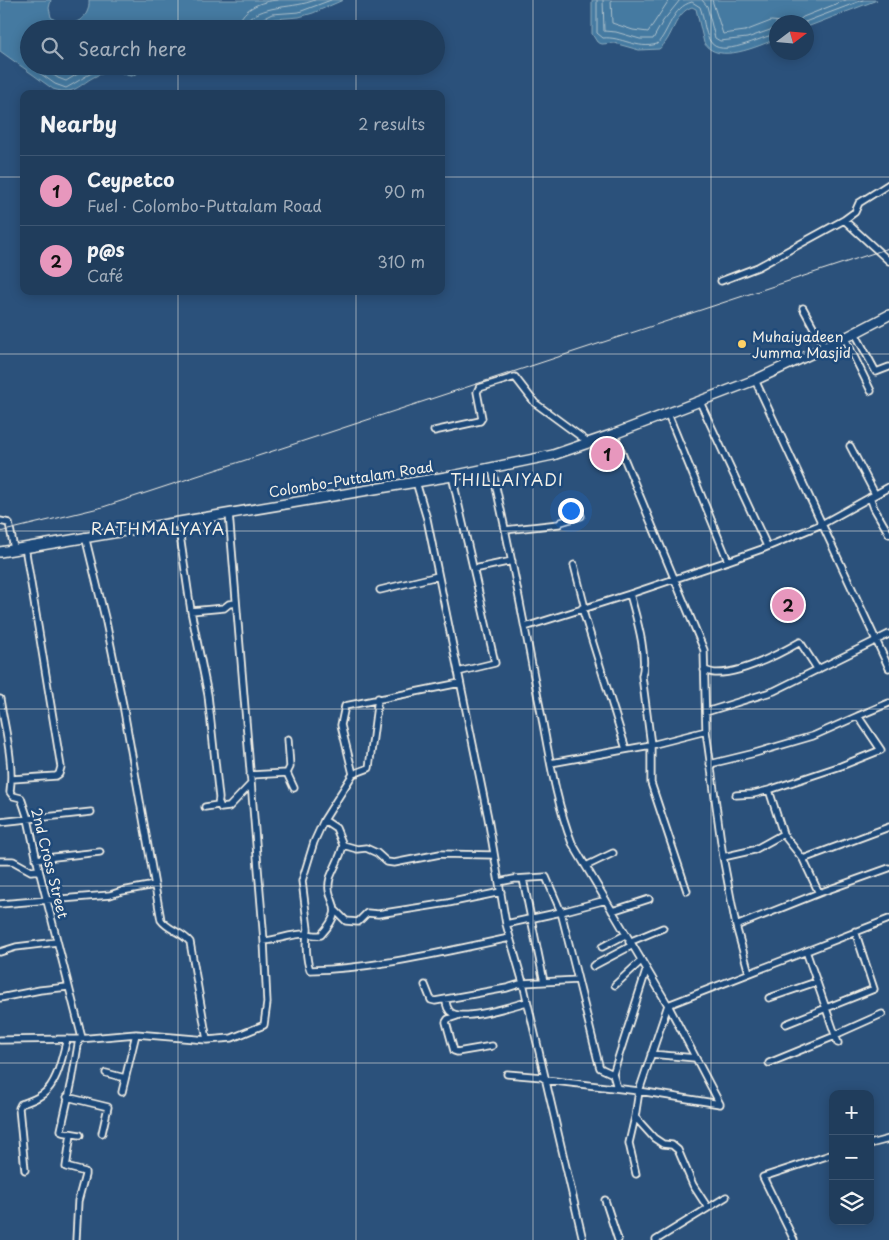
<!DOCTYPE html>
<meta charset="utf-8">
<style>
body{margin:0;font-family:"Playpen Sans",sans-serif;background:#2d4865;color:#f1f3f6}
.controls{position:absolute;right:15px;bottom:15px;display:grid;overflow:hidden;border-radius:10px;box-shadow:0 2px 12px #0003}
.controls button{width:45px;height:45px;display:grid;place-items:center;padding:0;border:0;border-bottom:1px solid #3d5672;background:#203d5c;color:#f1f3f6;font:25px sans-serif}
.compass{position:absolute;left:769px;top:15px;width:45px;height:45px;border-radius:50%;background:#203d5c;box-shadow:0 2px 12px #0003;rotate:74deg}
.you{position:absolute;left:570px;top:510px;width:18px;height:18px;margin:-12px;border:4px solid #fff;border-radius:50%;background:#1a73e8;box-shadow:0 0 0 8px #1a73e833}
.badge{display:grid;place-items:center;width:32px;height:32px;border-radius:50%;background:#e797bd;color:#111;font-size:16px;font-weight:700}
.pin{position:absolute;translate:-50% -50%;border:2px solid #fff;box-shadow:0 1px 5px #0006}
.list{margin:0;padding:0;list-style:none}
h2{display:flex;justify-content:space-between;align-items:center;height:65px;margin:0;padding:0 20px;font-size:21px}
h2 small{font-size:16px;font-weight:400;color:#a2aebb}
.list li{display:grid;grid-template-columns:32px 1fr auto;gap:15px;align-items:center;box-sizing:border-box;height:70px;padding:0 20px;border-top:1px solid #3d5672}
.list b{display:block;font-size:19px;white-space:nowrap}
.list p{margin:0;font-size:16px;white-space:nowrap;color:#a2aebb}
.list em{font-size:16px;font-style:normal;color:#a2aebb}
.icon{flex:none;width:28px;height:28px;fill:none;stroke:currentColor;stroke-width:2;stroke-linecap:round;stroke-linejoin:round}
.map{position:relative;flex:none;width:889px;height:1240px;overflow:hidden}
.search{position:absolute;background:#203d5c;box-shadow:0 2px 12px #0003;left:20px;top:20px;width:425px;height:55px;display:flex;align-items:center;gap:12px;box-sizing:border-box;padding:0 18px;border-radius:28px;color:#a2aebb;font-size:19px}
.panel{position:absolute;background:#203d5c;box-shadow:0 2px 12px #0003;left:20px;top:90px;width:425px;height:205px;border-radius:10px}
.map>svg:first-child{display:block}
.water{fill:#447aa1;stroke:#8aaabd}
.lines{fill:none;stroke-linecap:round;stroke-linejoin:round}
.shore{stroke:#aec1cc;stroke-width:1}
.minor-casing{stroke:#f4f1e8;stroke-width:9}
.trunk-casing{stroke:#f4f1e8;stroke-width:12}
.minor{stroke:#1f4a7a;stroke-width:5.5}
.trunk{stroke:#1f4a7a;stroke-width:9}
.rail{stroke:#f4f1e8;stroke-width:1}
.grid{fill:none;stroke:#f4f1e8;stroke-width:1;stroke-opacity:0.55}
.poi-dot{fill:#ffd166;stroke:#1f4a7a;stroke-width:2}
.labels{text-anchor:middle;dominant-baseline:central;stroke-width:5;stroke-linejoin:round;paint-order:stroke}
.poi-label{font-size:14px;fill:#f4f1e8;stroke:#1f4a7a;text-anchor:start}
.street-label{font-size:14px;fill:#f4f1e8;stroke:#1f4a7a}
.quarter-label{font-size:16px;letter-spacing:1px;fill:#f4f1e8;stroke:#1f4a7a}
</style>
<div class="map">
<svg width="889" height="1240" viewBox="0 0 889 1240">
<rect width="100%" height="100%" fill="#2b517b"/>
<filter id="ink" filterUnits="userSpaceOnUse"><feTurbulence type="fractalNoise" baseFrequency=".02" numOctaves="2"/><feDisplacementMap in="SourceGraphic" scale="10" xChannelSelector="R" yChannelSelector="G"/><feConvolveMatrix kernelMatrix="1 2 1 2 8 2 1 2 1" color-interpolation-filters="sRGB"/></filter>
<g filter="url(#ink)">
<path class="water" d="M0,0h51l-2,8 2,9c15,14 40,5 38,-17h254l-30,13 -14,4 -25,2 -21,10h-224v37h120l-17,10c-5,0 -7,-2 -12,-4 -5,-1 -14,1 -19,2 -21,7 -23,23 -48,15l-53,-38z
M592,0h285l-70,27 -1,-5h-30v17c-18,7 -58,26 -72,4l-8,-34 -4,-2c-18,6 -19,32 -33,42l-20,1 -25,-7 -12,1 -5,-2 -5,-8z"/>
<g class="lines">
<path class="shore" d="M597,0v33l6,5c18,-2 34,12 54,6 12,-12 15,-37 35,-42l8,5c4,10 4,25 10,34 10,19 52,-5 66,-7
M603,0l1,31 12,1 24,7h13l10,-18 17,-21
M611,0l1,23 21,7 15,2 21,-32
M702,0l5,6 8,32 5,3 27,-3 29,-10
M712,0l11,34 22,-3 26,-10 13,1
M797,22l6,-5 43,-17
M805,22l58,-22
M238,29c1,-20 23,-28 40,-29
M246,29l3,-10c18,-15 44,-10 66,-19
M252,29l2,-6 18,-9 27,-2 32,-12
M30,66l25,18 11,4c16,-8 33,-24 53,-21 4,0 8,3 12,4l9,-5
M41,66l17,12 8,3 25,-15"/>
<defs>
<path id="minor" d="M844,220l45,41
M721,281l37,-14 86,-47 11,-8 4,-9 30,-19
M803,308l22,40
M855,333l21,39 13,-5
M845,338l26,53
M755,380l134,288
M700,402l67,144
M668,414l60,147
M434,431l46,-10 2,-3 -5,-26 2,-4 36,-11 20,26 53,39
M614,434l90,216 2,81 17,126 13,69 13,47
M850,446l25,48
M492,469c17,76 32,152 46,229 10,48 16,99 34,145l96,162 221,-86
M452,476l43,187 -37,9
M416,482l11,37 61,299 18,106 17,59 60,257
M870,497l4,11 15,26
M0,521l9,2 5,26
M820,521l2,3 67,-37
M178,522l13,89 17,84 11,103 -1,7 -13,2
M505,530l54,-6 2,-2 20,-6
M574,565l11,43
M474,569l38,-8
M380,590l58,-14
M630,594c6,23 18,60 12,82l9,69 55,-14
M582,608l44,141
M191,611l33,-3 5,-4 7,-1
M525,627l105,-33 98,-33 34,-12 60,-25
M704,670c4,1 8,3 11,3 25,1 64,-19 85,-31l18,28
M378,698l-9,70 -16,6 -12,-49 4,-19 115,-23
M0,699c5,31 14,62 10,93l3,4 8,2 7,21 11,51 43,168
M706,712l68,-21 115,-57
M288,739l2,28 -3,6 7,15
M551,763l100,-18v38l36,108
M710,764l45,-11 58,-17 45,-20
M353,774l-29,46 -10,22 -12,39 6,48c-3,11 -2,31 2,41 65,-1 136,-19 200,-32
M250,775l37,-2
M12,779l44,-3 3,-2 2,-7 -36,-220
M736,795l17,-1 16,-4
M219,803l2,5 8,-1 22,-23
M0,822l91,-10
M783,834l-14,-44 72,-24 40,-16 -23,-34 31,-13
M343,845l14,4 9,-1 11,5 10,9 7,1 46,-9 53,1
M723,857l31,-7 29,-16 20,25
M36,859l64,-7
M0,861h13l18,10 8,-1
M586,866l27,-13
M523,879l21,103
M819,893l-16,-34 86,-32
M0,904l110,-9 12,-4 33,-6
M336,911l10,10 12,1 9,-9 11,1 70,-11 53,-11
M612,911l37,-12
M506,924l55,-12 45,-12
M736,926l83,-33 70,-25
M264,941c14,-1 26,-7 41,-7 5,0 10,2 16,1 29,-32 2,-31 9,-57 4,-11 11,-21 13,-33l-7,-17 -12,-8
M629,942l34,-14
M602,947l23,-12
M806,951l32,92
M0,952l16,-5 41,-5
M593,966l38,-20
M578,980l21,85 1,3 13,6 4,14
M425,985l6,15 4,1 72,-13 16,-5 55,-3 -17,-68 -15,-35 -32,2 -15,3
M615,985l26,-24
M0,998l40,-8 28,-3
M769,998l47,-16
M446,999c0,6 1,11 6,14 14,8 59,-7 75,-11
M457,1016l-9,3 -2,3 8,29 3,1 35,-6
M786,1024l88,-35 -19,-58
M835,1035l47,-21
M79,1039l-7,42 -11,49 1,2 18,3
M0,1040l79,-1 57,-5 71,6 -17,-98c-8,-10 -22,-12 -29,-22l-38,-215 -17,-83 -21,-86
M207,1040l25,-2 32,-13 3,-22 -3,-62 -35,-428
M651,1054l44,4
M769,1063l66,-27
M106,1073l19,5
M507,1074l35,3 4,3 93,11 29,-86
M613,1074l33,-103
M122,1092l14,-58
M67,1097l41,10 -6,26
M635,1117l19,21 9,6 9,1 6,5 15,35 15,23
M71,1134l-5,33 19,5v3l-7,26 -2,39
M870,1144l19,-5
M25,1170l-6,-62 2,-4c7,-2 15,-5 22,-10 15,-11 19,-38 24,-55
M636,1174l-7,-31 6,-26 4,-26 81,13 -52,-99
M605,1200l13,40
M656,1240l70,-43
M794,1240l-31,-63 70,-23"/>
<path id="trunk" d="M0,552l452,-76 101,-21 61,-21 141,-54 90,-42 44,-23"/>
</defs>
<use href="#minor" class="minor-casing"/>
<use href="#trunk" class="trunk-casing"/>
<use href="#minor" class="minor"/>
<use href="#trunk" class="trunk"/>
<path class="rail" d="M0,532l103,-25 786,-259"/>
</g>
</g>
<path class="grid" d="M178,0v29M356,0v29M533,0v1240M711,0v1240M178,66v28M356,66v28M0,177h24M441,177h448M178,291v949M356,291v949M0,354h889M0,531h889M0,709h889M0,886h889M0,1063h889"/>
<circle class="poi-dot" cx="742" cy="344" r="5"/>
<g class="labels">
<g class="poi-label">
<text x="752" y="336">Muhaiyadeen<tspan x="752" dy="16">Jumma Masjid</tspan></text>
</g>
<g class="street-label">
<text transform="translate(351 479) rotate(-9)">Colombo-Puttalam Road</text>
<text transform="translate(50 863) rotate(76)">2nd Cross Street</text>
</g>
<g class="quarter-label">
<text x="507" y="479">THILLAIYADI</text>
<text x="158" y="528">RATHMALYAYA</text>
</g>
</g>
</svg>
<div class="controls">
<button>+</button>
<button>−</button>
<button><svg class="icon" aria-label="layers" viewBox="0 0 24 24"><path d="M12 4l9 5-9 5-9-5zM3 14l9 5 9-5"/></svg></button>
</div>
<svg class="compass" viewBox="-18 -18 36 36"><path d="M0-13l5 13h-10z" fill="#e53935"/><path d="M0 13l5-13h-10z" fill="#a2aebb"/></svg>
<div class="you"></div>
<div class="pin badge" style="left:607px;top:454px">1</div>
<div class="pin badge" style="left:788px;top:605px">2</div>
<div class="search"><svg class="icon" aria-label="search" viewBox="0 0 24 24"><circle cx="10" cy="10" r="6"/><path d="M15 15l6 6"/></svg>Search here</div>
<section class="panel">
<h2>Nearby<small>2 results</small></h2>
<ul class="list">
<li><span class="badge">1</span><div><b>Ceypetco</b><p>Fuel · Colombo-Puttalam Road</p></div><em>90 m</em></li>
<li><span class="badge">2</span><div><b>p@s</b><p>Café</p></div><em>310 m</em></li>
</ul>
</section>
</div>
